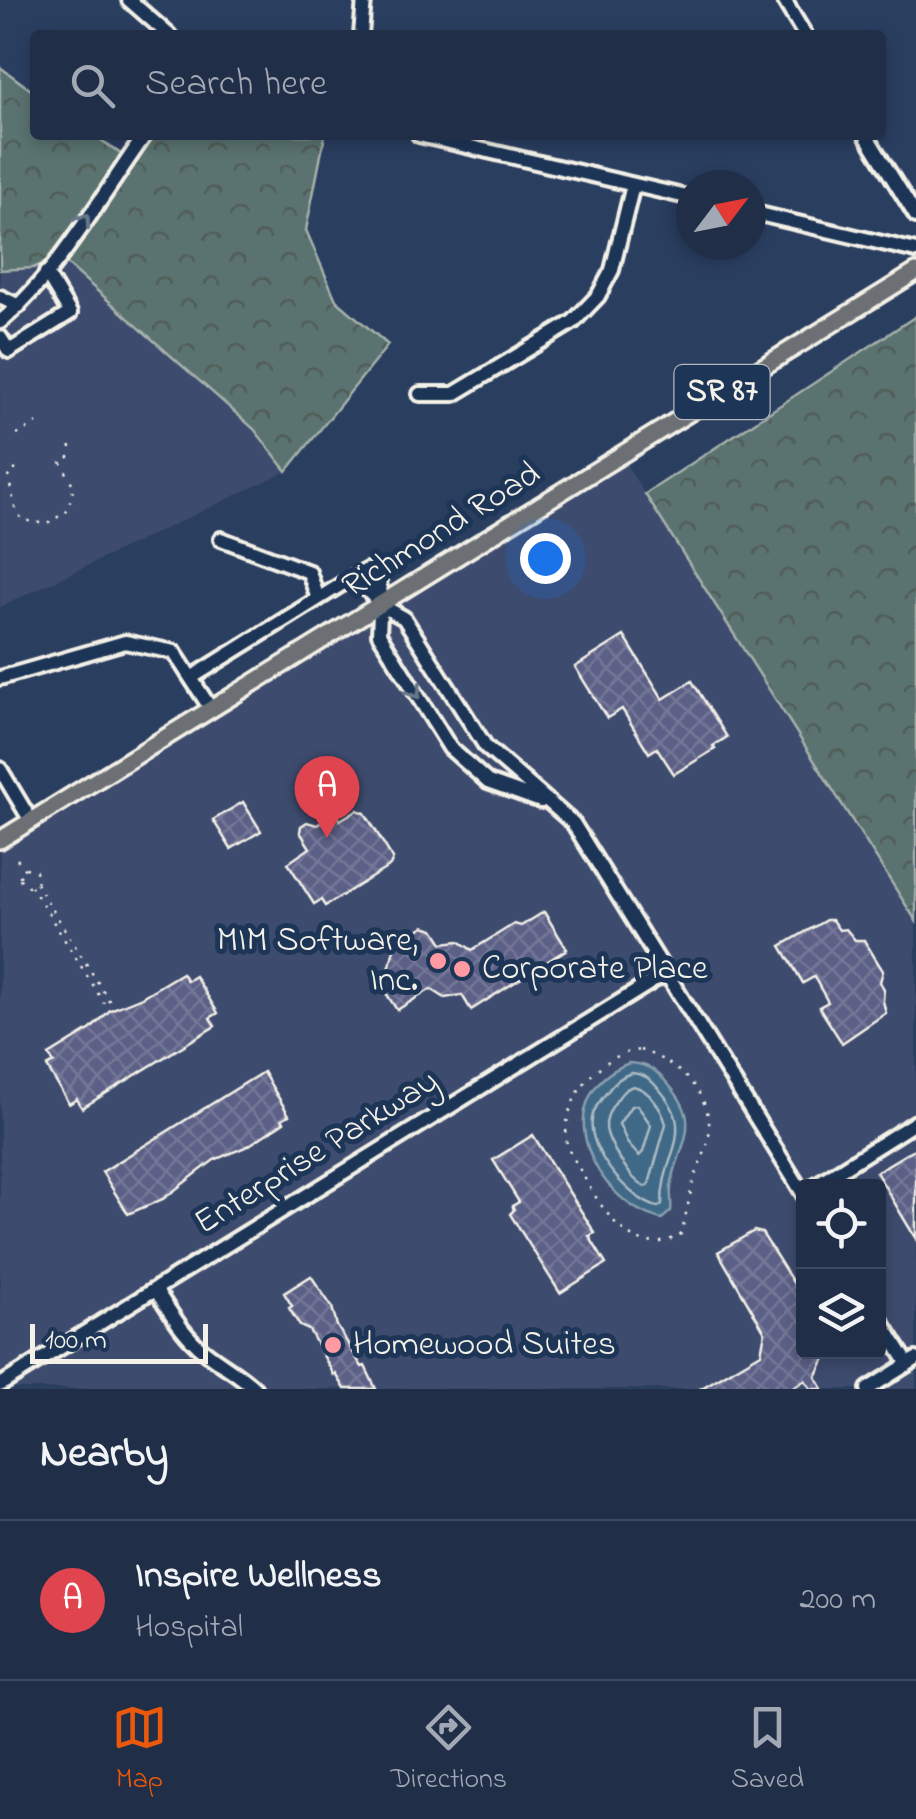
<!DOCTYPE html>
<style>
body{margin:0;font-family:"Indie Flower",sans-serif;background:#28364f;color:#f1f3f6}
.controls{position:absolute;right:30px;bottom:30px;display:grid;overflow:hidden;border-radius:10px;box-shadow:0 5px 15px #0003}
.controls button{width:90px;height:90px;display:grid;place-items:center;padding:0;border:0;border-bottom:2px solid #3d4a60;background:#202e48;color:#f1f3f6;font:50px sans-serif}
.compass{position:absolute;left:676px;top:170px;width:90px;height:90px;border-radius:50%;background:#202e48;box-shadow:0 5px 15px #0003;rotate:58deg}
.scale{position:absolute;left:30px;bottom:25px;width:178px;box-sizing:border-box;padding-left:10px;border:5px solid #f4f1e8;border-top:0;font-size:28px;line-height:35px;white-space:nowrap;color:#f4f1e8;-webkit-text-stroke:8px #1d3557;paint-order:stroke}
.you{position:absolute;left:545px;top:558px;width:35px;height:35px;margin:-25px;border:8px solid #fff;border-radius:50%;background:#1a73e8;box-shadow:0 0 0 15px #1a73e833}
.badge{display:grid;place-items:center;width:65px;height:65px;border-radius:50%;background:#ea580c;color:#fff;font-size:32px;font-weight:700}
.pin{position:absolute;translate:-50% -82px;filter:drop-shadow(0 2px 5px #0008)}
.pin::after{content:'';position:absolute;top:52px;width:35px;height:30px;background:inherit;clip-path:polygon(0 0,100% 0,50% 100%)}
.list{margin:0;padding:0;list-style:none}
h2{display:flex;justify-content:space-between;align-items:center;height:130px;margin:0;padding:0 40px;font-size:42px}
h2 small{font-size:32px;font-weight:400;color:#a2a8b4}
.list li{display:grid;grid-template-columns:65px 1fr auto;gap:30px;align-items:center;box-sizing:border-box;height:160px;padding:0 40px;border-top:2px solid #3d4a60}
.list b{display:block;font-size:38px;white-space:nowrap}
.list p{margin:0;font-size:32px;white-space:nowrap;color:#a2a8b4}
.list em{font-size:32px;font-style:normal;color:#a2a8b4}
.icon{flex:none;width:55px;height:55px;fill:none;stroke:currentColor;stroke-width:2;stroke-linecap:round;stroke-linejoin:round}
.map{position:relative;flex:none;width:916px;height:1389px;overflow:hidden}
.search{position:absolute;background:#202e48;box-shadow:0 5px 15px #0003;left:30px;right:30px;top:30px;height:110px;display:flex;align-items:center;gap:25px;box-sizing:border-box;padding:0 35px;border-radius:10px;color:#a2a8b4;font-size:38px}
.sheet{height:290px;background:#202e48}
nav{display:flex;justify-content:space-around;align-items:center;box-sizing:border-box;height:140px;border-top:2px solid #3d4a60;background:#202e48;font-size:28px;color:#a2a8b4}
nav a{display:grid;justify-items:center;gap:5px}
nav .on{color:#ea580c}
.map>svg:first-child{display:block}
.built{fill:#3d4b6e;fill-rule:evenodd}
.forest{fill:url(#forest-crowns);stroke:#a7b2ac;stroke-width:2.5}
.water{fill:#406988;stroke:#889fae;stroke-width:2.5}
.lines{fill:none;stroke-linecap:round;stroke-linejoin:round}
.shore{stroke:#acbbc2;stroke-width:2.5}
.building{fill:url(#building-cross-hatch);stroke:#f4f1e8;stroke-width:2.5}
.minor-casing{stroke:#f4f1e8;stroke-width:20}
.major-casing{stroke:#f4f1e8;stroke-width:22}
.path{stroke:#f4f1e8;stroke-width:2.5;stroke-dasharray:2.5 8;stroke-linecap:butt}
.minor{stroke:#1d3557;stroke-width:12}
.major{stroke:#6c6f75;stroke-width:15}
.oneway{stroke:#68778a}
.poi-dot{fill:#ff9aa2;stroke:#1d3557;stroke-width:4}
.labels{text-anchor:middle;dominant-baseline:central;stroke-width:10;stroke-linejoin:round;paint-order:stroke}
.shield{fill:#1d3557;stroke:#b4b9bc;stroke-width:2.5}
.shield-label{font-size:32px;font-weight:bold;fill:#f4f1e8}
.street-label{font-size:35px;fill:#f4f1e8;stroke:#1d3557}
.poi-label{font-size:35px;fill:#f4f1e8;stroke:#1d3557;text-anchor:start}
</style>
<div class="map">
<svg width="916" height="1389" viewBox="0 0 916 1389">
<defs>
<pattern id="forest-crowns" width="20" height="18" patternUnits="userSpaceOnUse" patternTransform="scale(2.5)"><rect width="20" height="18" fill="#5a736f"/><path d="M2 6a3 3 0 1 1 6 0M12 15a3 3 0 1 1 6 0" fill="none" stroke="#515b58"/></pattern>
<pattern id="building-cross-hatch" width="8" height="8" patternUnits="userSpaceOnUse" patternTransform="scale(2.5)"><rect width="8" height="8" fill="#5c6086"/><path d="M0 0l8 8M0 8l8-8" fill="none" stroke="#747797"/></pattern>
</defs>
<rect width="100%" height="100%" fill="#2a3e60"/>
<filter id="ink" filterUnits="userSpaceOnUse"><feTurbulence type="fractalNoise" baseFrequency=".01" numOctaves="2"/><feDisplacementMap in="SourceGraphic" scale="20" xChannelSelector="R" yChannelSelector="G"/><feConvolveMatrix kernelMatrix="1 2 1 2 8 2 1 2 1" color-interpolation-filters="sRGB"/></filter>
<g filter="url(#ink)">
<path class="built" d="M133,135h152l31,17 -10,78 30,70 -82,129 33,42 -287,136v-337l33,-2z
M620,455l296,466v468h-916v-549zM804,1186h74v166h-74z"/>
<path class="forest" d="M0,67l35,26v42h59l34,24 17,-24h180l-19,95 30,70 52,45 -101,126 -33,-42 -195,-172 -26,11 -33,2z
M916,316v605l-271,-427z"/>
<path class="water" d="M629,1063c19,1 27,7 40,22 36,41 9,58 2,102 -1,7 1,16 0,24l-9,8c-69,-16 -118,-123 -33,-156z"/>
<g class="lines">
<path class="shore" d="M631,1073c13,1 18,5 26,14 43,45 4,67 5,117l-4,3c-29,-7 -71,-57 -66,-88 1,-10 9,-19 15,-27 7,-10 13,-15 24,-19z
M633,1086c16,3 29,23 33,38l-17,60 -4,3c-12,-6 -18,-18 -26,-29 -13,-22 -20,-35 -3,-57 5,-7 8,-12 17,-15z
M637,1105l14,20 -8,27 -4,4 -11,-12 -9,-20 12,-18z"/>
</g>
<path class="building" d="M624,636l39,63 29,-18 35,56 -14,9 2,3 -41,25 -17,-26 -8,5 -27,-44 -15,9 -32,-51z
M243,802l18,29 -30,18 -18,-29z
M357,810l8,3 28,46 -3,7 -65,40 -4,-6 -7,4 -26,-41 22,-15 -10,-16 1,-6 6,-4 10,3 19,-12 4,7z
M544,912l23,37 -96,61 -9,-15 -17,3 -14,-9 -34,21 -13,-20 11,-45 29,-19 10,3 9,14 16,-2 13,9 42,-26 7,2z
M826,920h6l7,10 7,-1 9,11h9l19,31 -3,11 4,7 -1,12 3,12 -44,30 -23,-36 9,-5 -14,-25 -11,6 -22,-37z
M182,973l5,8 8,-5 23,37 -8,5 5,8 -133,82 -5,-9 -8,5 -22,-37 7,-4 -5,-8 42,-26 19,-19 30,-12z
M263,1072l26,43 -7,4 2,3 -36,24 -34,14 -51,39 -35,15 -26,-42z
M533,1135l62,98 -6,3 17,28 -46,29 -50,-79 4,-4 -2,-4 7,-4 -26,-42z
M916,1148v91l-40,-67z
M754,1231l8,2 42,67v52h24l-12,25 7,12h-12l-6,-9 -14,9h-91l61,-36 4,-21 -47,-80z
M311,1276l21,31 5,19 25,41 3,-1 11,23h-31l-9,-15 -2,1 -25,-45 -9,-4 -11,-18 3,-2 -8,-13z"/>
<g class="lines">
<defs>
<path id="minor" d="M129,0l40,35
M784,0l21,35
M361,35l3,-35
M419,135l272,63
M866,135l50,81
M751,212l165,39
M0,297l19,9
M0,322c56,-46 103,-128 145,-187
M0,337l9,14 61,-38 -24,-40
M420,394h34l119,-72 25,-26 14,-26 21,-85
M221,539l88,33 9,27
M350,579l9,2 22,24 23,13 82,129 87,76 231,372
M0,678l125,-36 49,10 37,57
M191,678l159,-99 17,-9 11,5 3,19 -2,40 71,114 38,34 53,19
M0,769l31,52
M814,1186l102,-64
M155,1289c15,22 28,46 49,62 17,14 35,22 51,38
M878,1316l30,48
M0,1385l666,-412
M868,1389l48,-30"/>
<path id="major" d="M0,840l916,-568"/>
</defs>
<use href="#minor" class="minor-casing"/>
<use href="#major" class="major-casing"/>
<path class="path" d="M17,435l20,-12
M16,469l-8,6 7,33 7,12 25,4 20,-13 7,-24 -13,-25 8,-5 2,-11
M17,859l8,11
M20 877a9 9 0 1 1 18 0a9 9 0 1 1-18 0Z
M36,883l74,119 -5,3
M31,886l73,117
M640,1050c37,12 73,43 69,85 -2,16 -10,30 -15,45 -5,18 -8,36 -13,54 -57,35 -89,-46 -113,-85 -11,-45 29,-95 72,-99z"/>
<use href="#minor" class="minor"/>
<use href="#major" class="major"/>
</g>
<defs><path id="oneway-chevron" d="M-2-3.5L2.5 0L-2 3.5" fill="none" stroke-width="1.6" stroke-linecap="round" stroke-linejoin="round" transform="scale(2.5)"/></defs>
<g class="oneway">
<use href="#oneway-chevron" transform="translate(84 220) rotate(-54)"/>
<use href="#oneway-chevron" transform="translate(415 692) rotate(58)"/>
</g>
</g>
<g class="poi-dot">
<circle cx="438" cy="961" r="10"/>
<circle cx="462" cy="969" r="10"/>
<circle cx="333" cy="1345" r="10"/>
</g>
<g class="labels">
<rect class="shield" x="674.5" y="365" width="95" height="54" rx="8"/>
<g class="shield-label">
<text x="722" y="392">SR 87</text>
</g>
<g class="street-label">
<text transform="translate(442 531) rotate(-32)">Richmond Road</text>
<text transform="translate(317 1153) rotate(-32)">Enterprise Parkway</text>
</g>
<g class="poi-label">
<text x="418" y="941" text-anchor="end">MIM Software,<tspan x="418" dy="40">Inc.</tspan></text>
<text x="482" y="969">Corporate Place</text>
<text x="353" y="1345">Homewood Suites</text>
</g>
</g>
</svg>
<div class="controls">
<button><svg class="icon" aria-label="locate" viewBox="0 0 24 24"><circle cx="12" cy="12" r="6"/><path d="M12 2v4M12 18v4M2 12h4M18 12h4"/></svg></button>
<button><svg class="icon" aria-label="layers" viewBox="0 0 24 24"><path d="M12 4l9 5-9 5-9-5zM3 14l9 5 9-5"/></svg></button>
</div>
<svg class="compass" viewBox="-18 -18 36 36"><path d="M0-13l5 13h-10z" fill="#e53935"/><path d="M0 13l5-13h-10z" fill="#a2a8b4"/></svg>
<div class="scale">100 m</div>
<div class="you"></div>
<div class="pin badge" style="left:327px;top:838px;background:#e0444e">A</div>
<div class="search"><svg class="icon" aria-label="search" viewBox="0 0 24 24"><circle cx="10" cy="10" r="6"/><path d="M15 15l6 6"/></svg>Search here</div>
</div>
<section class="sheet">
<h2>Nearby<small></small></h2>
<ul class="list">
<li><span class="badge" style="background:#e0444e">A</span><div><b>Inspire Wellness</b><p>Hospital</p></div><em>200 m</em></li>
</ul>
</section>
<nav>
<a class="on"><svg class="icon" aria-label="map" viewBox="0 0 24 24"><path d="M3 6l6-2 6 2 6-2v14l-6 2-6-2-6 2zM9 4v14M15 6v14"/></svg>Map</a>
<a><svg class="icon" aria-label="directions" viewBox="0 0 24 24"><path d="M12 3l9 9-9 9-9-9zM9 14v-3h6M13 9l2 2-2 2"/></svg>Directions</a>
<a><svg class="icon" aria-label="saved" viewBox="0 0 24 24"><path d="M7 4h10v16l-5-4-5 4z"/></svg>Saved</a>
</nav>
